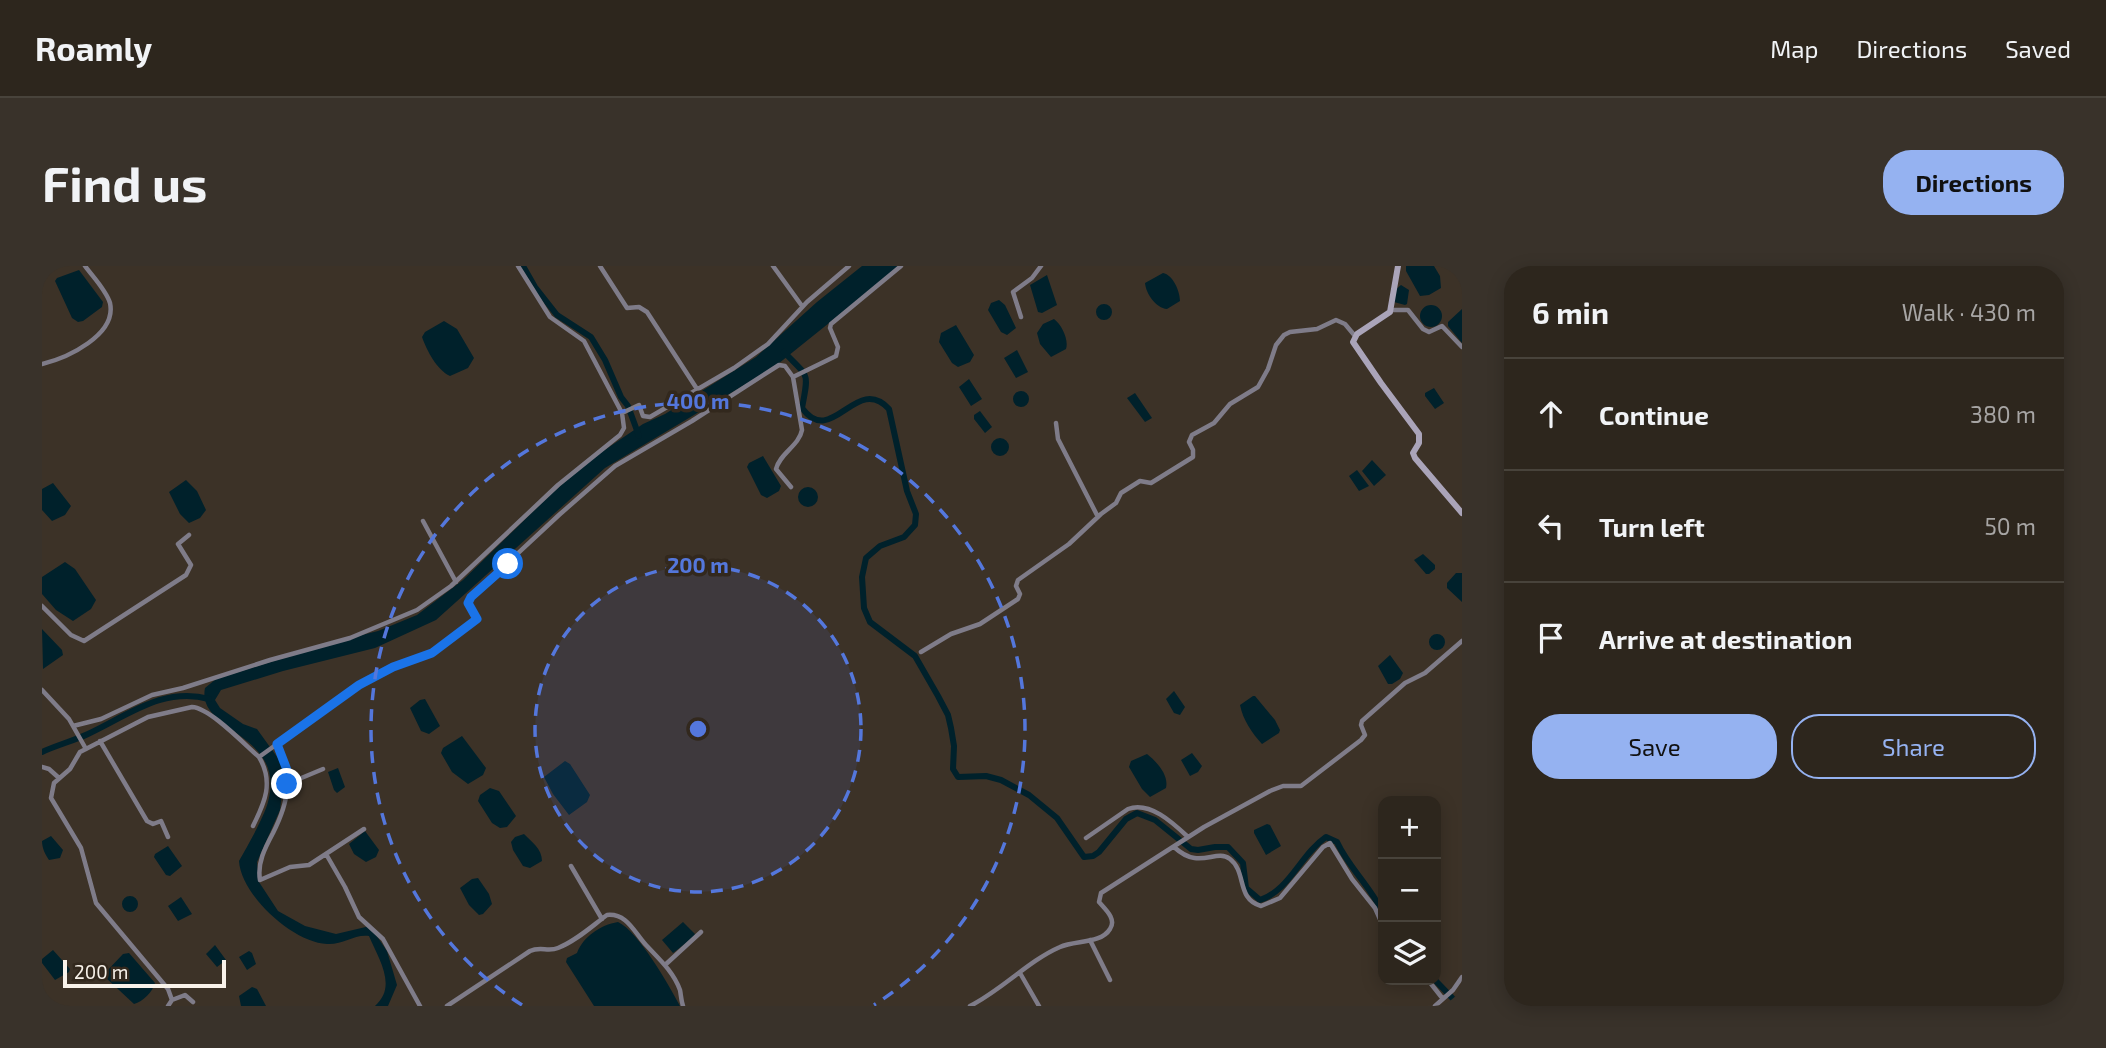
<!DOCTYPE html>
<meta charset="utf-8">
<style>
body{margin:0;font-family:"Exo 2",sans-serif;background:#39322a;color:#f1f3f6}
.controls{position:absolute;right:21px;bottom:21px;display:grid;overflow:hidden;border-radius:14px;box-shadow:0 4px 18px #0003}
.controls button{width:63px;height:63px;display:grid;place-items:center;padding:0;border:0;border-bottom:2px solid #48433b;background:#2d261d;color:#f1f3f6;font:35px sans-serif}
.scale{position:absolute;left:21px;bottom:18px;width:163px;box-sizing:border-box;padding-left:7px;border:4px solid #f8f2ea;border-top:0;font-size:19px;line-height:24px;white-space:nowrap;color:#f8f2ea;-webkit-text-stroke:5px #32281d;paint-order:stroke}
.stop{position:absolute;width:21px;height:21px;margin:-16px;border:5px solid #1a73e8;border-radius:50%;background:#fff}
.stop.end{background:#1a73e8;border-color:#fff;box-shadow:0 2px 7px #0008}
.list{margin:0;padding:0;list-style:none}
h2{display:flex;justify-content:space-between;align-items:center;height:91px;margin:0;padding:0 28px;font-size:30px}
h2 small{font-size:23px;font-weight:400;color:#a7a5a4}
.list li{display:grid;grid-template-columns:46px 1fr auto;gap:21px;align-items:center;box-sizing:border-box;height:112px;padding:0 28px;border-top:2px solid #48433b}
.list b{display:block;font-size:26px;white-space:nowrap}
.list em{font-size:23px;font-style:normal;color:#a7a5a4}
.actions{display:flex;gap:14px;padding:21px 28px}
.actions a{flex:1;padding:16px 0;border:2px solid #95b2f1;border-radius:28px;text-align:center;font-size:24px;color:#95b2f1}
.actions .main{background:#95b2f1;color:#111}
.icon{flex:none;width:38px;height:38px;fill:none;stroke:currentColor;stroke-width:2;stroke-linecap:round;stroke-linejoin:round}
.map{position:relative;flex:none;width:1420px;height:740px;overflow:hidden;border-radius:28px}
header{display:flex;align-items:center;gap:42px;box-sizing:border-box;height:98px;padding:0 35px;background:#2d261d;border-bottom:2px solid #48433b}
header strong{font-size:33px}
nav{display:flex;gap:38px;margin-inline-start:auto;font-size:24px}
.intro{display:flex;align-items:center;justify-content:space-between;box-sizing:border-box;height:168px;padding:0 42px}
h1{margin:0;font-size:49px}
.button{padding:18px 32px;border-radius:28px;background:#95b2f1;color:#111;font-size:24px;font-weight:700}
main{display:flex;gap:42px;padding:0 42px}
aside{flex:1;background:#2d261d;border-radius:28px;box-shadow:0 4px 18px #0003}
.map>svg:first-child{display:block}
.water{fill:#00212b}
.lines{fill:none;stroke-linecap:round;stroke-linejoin:round}
.canal{stroke:#00212b;stroke-width:6}
.street{stroke:#7f7c89;stroke-width:4.5}
.secondary{stroke:#aaa4b9;stroke-width:6}
.route{stroke:#1a73e8;stroke-width:9}
.ring{fill:none;stroke:#5477dc;stroke-width:3.5;stroke-dasharray:12 9}
.centre{fill:#5477dc;stroke:#32281d;stroke-width:3.5}
.ring-label{font-size:21px;text-anchor:middle;font-weight:bold;fill:#5477dc;stroke:#32281d;stroke-width:7;stroke-linejoin:round;paint-order:stroke}
</style>
<header>
<strong>Roamly</strong>
<nav><a>Map</a><a>Directions</a><a>Saved</a></nav>
</header>
<div class="intro"><h1>Find us</h1><a class="button">Directions</a></div>
<main>
<div class="map">
<svg width="1420" height="740" viewBox="0 0 1420 740">
<rect width="100%" height="100%" fill="#3c3227"/>
<path class="water" d="M820,0h38l-127,102 -168,100 -169,152 -61,28 -92,23 -62,19 -6,10 5,8 23,16 14,5 28,39 -5,42 -23,52 2,20 19,29 27,15 31,8 34,-8 17,25 10,34 -9,21h-13c23,-20 3,-48 -6,-70 -15,-2 -26,9 -42,8 -34,-1 -86,-49 -88,-83 8,-14 25,-44 29,-59 19,-69 -72,-69 -63,-114l11,-9 122,-38 40,-10 39,-16 46,-35 88,-86 39,-34 53,-36 22,-10 91,-57 61,-55z
M1364,0h28l6,10 1,12 -12,7 -9,1 -14,-25z
M37,4l24,32 -1,5 -19,14 -5,1 -6,-4 -17,-37 2,-3z
M1121,7c10,2 17,18 17,28l-13,8c-11,-1 -21,-15 -22,-26z
M1005,9l10,30 -15,8 -4,-1 -8,-27z
M1359,19l8,5 -2,14 -2,1 -11,-3 1,-12z
M957,34l6,5 11,23 -9,7 -6,-3 -13,-22 3,-7z
M1054 46a8 8 0 1 1 16 0a8 8 0 1 1-16 0Z
M1378 50a11 11 0 1 1 22 0a11 11 0 1 1-22 0Z
M1420,43v34l-14,-17v-4z
M1012,53c8,6 15,21 12,30l-15,8 -11,-13 -3,-11 6,-9z
M402,55l13,8 17,29 -6,10 -18,8c-13,-6 -23,-25 -28,-39l3,-5z
M914,59l18,30 -4,7 -12,5 -6,-4 -13,-21 2,-9z
M975,84l11,22 -12,6 -12,-20z
M927,113l13,20 -11,7 -12,-19z
M1392,122l10,15 -9,6 -10,-13v-3z
M971 133a8 8 0 1 1 16 0a8 8 0 1 1-16 0Z
M1093,127l17,25 -7,4 -18,-24z
M938,145l12,16 -7,6 -11,-14v-4z
M949 181a9 9 0 1 1 18 0a9 9 0 1 1-18 0Z
M721,190l18,30 -2,5 -12,7 -6,-3 -14,-28 2,-4z
M1330,194l14,15 -12,11 -12,-15z
M1315,204l12,16 -10,5 -10,-15z
M144,214l11,11 9,19 -6,8 -11,5 -9,-9 -11,-22z
M11,217l18,23 -6,9 -13,6 -10,-11v-21z
M756 231a10 10 0 1 1 20 0a10 10 0 1 1-20 0Z
M1381,288l12,11v4l-6,5h-3l-12,-14z
M23,296l10,7 21,31 -5,9 -18,12 -17,-11 -14,-16v-17z
M1414,307h6v29l-15,-14v-5z
M0,363l20,21 1,5 -20,14z
M1387 376a8 8 0 1 1 16 0a8 8 0 1 1-16 0Z
M1348,389l13,18 -3,6 -8,5h-4l-10,-18z
M1132,425l11,16 -5,8 -6,-2 -8,-14z
M1211,430h2l20,24 5,10 -1,3 -17,11c-10,-11 -19,-24 -22,-39z
M383,433l15,27 -11,8 -8,-3 -11,-23 10,-8z
M420,470l24,32 -3,7 -15,9 -16,-12 -11,-19 2,-5z
M1150,487l10,13 -4,6 -8,4 -9,-16z
M1105,488c10,8 22,21 19,34l-16,9 -8,-8 -13,-22 2,-6z
M523,495l5,3 20,31 -3,7 -18,13 -16,-21 -9,-17z
M296,502l7,19 -8,6 -3,-3 -6,-18z
M448,522l9,3 17,25 -9,11 -7,1 -8,-5 -14,-22 2,-6z
M1225,558l3,1 11,21 -15,9 -12,-22v-3z
M323,565l14,19 -3,7 -10,5 -12,-8 -5,-10z
M482,568c8,8 18,15 18,27l-12,7 -7,-2 -10,-16 -2,-8 4,-5z
M9,570l12,14 -3,8 -11,2c-4,-6 -7,-12 -7,-19z
M126,580l14,20 -12,10 -4,-1 -12,-18 1,-3z
M436,612l11,16 3,10 -9,10 -4,1 -10,-10 -9,-17 12,-9z
M80 638a8 8 0 1 1 16 0a8 8 0 1 1-16 0Z
M139,631l11,17 -14,7 -10,-15z
M576,656c20,9 51,63 62,84h-86l-28,-44 1,-4 10,-5c6,-16 23,-28 41,-31z
M641,656l12,12 -1,3 -21,16 -11,-13z
M173,679l11,15 -9,7 -11,-13z
M11,684l17,19 -1,3 -14,8 -13,-17v-4z
M207,685l3,2 4,11 -9,6 -8,-13z
M87,687l26,30c-2,8 -12,19 -21,21l-29,-27v-4l18,-19z
M210,721l5,2 9,17h-25l-2,-10z"/>
<g class="lines">
<path class="canal" d="M481,0l12,21 22,28 34,22 14,23 16,37 7,9 11,30
M742,86c25,26 25,19 18,56 30,41 54,-35 87,1l18,82 9,23 -1,11 -11,12 -24,9 -14,12 -4,19 2,31 6,14 45,34 23,40 10,19 3,13 3,18 -1,23 5,8 28,-1 15,4 28,15 28,23 27,39 9,-1 6,-4 27,-33 11,-6 18,7 36,29 7,1 17,-3h13l15,16 3,25 14,12c29,-9 41,-46 66,-63l11,5c12,26 34,45 46,71
M0,486c15,-7 31,-11 46,-18 39,-18 76,-48 121,-35
M1393,714l25,26"/>
<path class="street" d="M476,0l32,51 34,24 38,72
M558,0l27,42 12,-1 8,5 50,77
M731,0l29,40
M1349,44h17l15,19 6,3 13,-6 20,21
M979,51l-8,-25 19,-14 9,-12
M0,98c25,-6 75,-29 68,-61 -4,-13 -17,-26 -25,-37
M1014,157l2,16 40,78
M749,221l-15,-18c4,-16 23,-23 26,-39l-9,-53
M381,255l33,61
M0,340l29,29 13,6 102,-66 5,-10 -13,-21 11,-9
M879,386l30,-18 29,-10 38,-25 2,-5 -4,-8 2,-6 51,-36 32,-30 15,-11 5,-10 19,-12 11,2 42,-26v-7l-4,-8 3,-7 22,-12 16,-19 28,-17 10,-18 8,-24 8,-10 6,-3 27,-3 19,-9 9,4 10,12
M0,424l27,29 17,30
M31,460l28,-7 51,-24 31,-7 87,-28 80,-22 67,-28 34,-24 107,-101 62,-50 4,-7 -2,-15 17,-8 4,11 7,1 84,-49 34,-24 39,-42 42,-36
M58,475l47,80 6,3 8,-3 7,16
M235,478c15,35 13,55 -4,89 -8,15 -16,30 -13,47l30,-13 19,-2 55,-36
M0,501l7,2 10,9
M245,518l36,-15
M211,560c12,-24 21,-44 6,-69
M1044,572l42,-29c22,-8 45,14 60,28
M1132,581c26,24 41,1 56,12 17,13 6,40 31,47l19,-8 43,-51 7,-4 22,36 23,29 8,18
M284,588l19,33 14,30 24,22 37,67
M529,600l31,53
M1048,674l20,40
M623,699l36,-33
M978,707l19,33
M1386,714l15,19
M130,734l13,-5 8,7
M126,740l4,-6 -4,-11 -72,-86 -15,-55 -30,-50 3,-15 16,-14 10,-17 68,-35 44,-10c18,1 52,37 67,50l100,-72 34,-18 39,-14 40,-30 5,-5 -8,-15 2,-6 88,-82 56,-49 77,-45 87,-56 6,1 8,11 43,-21 2,-9 -8,-19 1,-4 70,-58
M405,740l83,-55c10,-5 18,1 28,-3 18,-7 34,-22 49,-33 20,-2 27,17 39,30 12,13 27,26 34,45 1,5 1,10 3,16
M928,740c32,-16 58,-45 90,-59 15,-7 41,-3 50,-18 7,-10 -5,-20 -11,-27l2,-9 103,-66 66,-36 13,-5h18l60,-46 4,-5 -4,-10 1,-4 43,-38 20,-10 37,-32
M1393,740l18,-16 9,-13"/>
<path class="secondary" d="M1356,0l-8,46 -33,22 -4,8 28,41 38,51v9l-6,10 2,5 47,55"/>
</g>
<g class="lines">
<path class="route" d="M245,518v-14l-10,-26 82,-59 34,-18 39,-14 45,-34 -9,-16 3,-6 37,-33"/>
</g>
<circle cx="656" cy="463" r="163" fill="#5477dc" fill-opacity=".12"/>
<g class="ring">
<circle cx="656" cy="463" r="163"/>
<path d="M480 739A327 327 0 1 1 832 739"/>
</g>
<circle cx="656" cy="463" r="10" class="centre"/>
<g class="ring-label">
<text x="656" y="143">400 m</text>
<text x="656" y="307">200 m</text>
</g>
</svg>
<div class="controls">
<button>+</button>
<button>−</button>
<button><svg class="icon" aria-label="layers" viewBox="0 0 24 24"><path d="M12 4l9 5-9 5-9-5zM3 14l9 5 9-5"/></svg></button>
</div>
<div class="scale">200 m</div>
<div class="stop" style="left:466px;top:298px"></div>
<div class="stop end" style="left:245px;top:518px"></div>
</div>
<aside>
<h2>6 min<small>Walk · 430 m</small></h2>
<ul class="list">
<li><svg class="icon" aria-label="ahead" viewBox="0 0 24 24"><path d="M12 20V5M6 11l6-6 6 6"/></svg><div><b>Continue</b></div><em>380 m</em></li>
<li><svg class="icon" aria-label="left" viewBox="0 0 24 24"><path d="M17 20v-9H6M10 6l-5 5 5 5"/></svg><div><b>Turn left</b></div><em>50 m</em></li>
<li><svg class="icon" aria-label="arrive" viewBox="0 0 24 24"><path d="M6 21V4h12l-3 4 3 4H6"/></svg><div><b>Arrive at destination</b></div></li>
</ul>
<div class="actions"><a class="main">Save</a><a>Share</a></div>
</aside>
</main>
